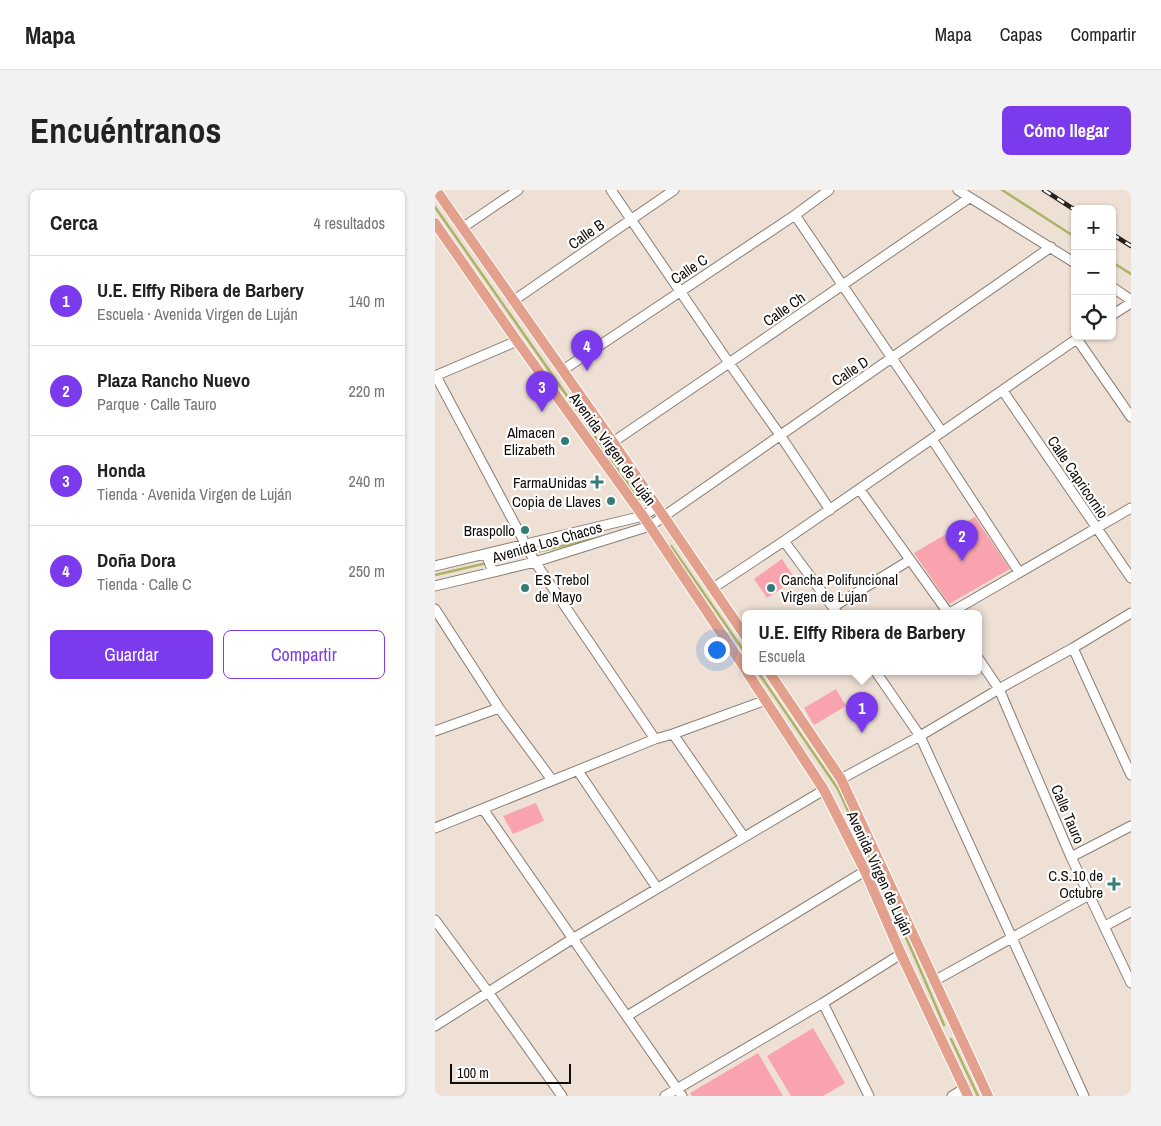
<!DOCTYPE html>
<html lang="es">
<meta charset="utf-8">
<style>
body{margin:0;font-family:"Archivo Narrow",sans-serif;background:#f2f2f2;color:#222}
.controls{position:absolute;right:15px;top:15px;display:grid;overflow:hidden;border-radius:8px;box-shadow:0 1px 4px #0004}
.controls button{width:45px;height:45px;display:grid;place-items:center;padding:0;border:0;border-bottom:1px solid #e0e0e0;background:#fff;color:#222;font:25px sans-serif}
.scale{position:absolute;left:15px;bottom:12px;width:121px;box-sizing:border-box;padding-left:5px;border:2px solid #100b07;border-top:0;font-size:14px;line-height:18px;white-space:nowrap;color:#100b07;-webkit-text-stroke:4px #fff;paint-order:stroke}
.you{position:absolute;left:281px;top:459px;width:18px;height:18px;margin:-12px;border:4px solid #fff;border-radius:50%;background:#1a73e8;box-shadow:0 0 0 8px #1a73e833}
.badge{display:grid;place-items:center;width:32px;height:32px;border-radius:50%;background:#7c3aed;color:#fff;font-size:16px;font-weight:700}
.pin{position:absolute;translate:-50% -41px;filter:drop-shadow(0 1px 2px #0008)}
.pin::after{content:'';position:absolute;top:26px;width:18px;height:15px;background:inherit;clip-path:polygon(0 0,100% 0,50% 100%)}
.popup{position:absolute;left:307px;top:420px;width:240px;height:65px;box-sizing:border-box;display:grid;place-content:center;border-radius:8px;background:#fff;filter:drop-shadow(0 1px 4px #0005);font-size:16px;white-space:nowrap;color:#767676}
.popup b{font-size:19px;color:#222}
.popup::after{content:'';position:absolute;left:50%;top:100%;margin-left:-10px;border:10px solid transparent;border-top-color:#fff}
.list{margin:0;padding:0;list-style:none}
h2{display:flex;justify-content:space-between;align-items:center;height:65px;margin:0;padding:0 20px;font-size:21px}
h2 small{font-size:16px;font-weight:400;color:#767676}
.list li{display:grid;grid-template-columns:32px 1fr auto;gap:15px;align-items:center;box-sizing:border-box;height:90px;padding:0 20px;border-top:1px solid #e0e0e0}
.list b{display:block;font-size:19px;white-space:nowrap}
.list p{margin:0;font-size:16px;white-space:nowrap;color:#767676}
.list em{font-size:16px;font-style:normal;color:#767676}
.actions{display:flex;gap:10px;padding:15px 20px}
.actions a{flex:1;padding:11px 0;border:1px solid #7c3aed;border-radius:8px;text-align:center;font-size:18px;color:#7c3aed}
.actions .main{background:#7c3aed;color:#fff}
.icon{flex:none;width:28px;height:28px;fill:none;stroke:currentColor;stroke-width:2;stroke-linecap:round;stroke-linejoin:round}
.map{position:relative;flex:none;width:696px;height:906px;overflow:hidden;border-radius:8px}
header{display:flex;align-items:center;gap:30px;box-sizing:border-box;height:70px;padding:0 25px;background:#fff;border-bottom:1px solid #e0e0e0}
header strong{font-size:24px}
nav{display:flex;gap:28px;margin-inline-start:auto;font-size:18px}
.intro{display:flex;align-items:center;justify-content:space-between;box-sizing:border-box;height:120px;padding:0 30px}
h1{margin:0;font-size:35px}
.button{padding:12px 22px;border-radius:8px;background:#7c3aed;color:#fff;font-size:18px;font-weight:700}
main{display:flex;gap:30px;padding:0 30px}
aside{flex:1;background:#fff;border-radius:8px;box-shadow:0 1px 4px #0004}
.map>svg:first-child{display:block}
.green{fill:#f8a3ae}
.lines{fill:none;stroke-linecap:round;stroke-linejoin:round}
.stream{stroke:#abb466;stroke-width:2.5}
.minor-casing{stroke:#8a7d72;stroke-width:11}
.major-casing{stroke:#fff;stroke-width:12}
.minor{stroke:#fff;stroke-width:9}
.major{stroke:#e3a08c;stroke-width:10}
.rail-casing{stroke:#28221d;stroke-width:4.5}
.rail{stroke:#fff;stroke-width:2.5;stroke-dasharray:8;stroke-linecap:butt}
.poi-dot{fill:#337c78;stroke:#fff;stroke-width:2}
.labels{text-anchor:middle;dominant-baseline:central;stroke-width:4.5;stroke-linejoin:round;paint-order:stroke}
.street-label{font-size:15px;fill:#100b07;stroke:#fff}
.poi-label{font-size:15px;fill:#100b07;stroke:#fff;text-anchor:end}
</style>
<header>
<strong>Mapa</strong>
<nav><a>Mapa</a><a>Capas</a><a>Compartir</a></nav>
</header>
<div class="intro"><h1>Encuéntranos</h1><a class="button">Cómo llegar</a></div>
<main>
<aside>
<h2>Cerca<small>4 resultados</small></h2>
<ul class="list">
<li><span class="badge">1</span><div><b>U.E. Elffy Ribera de Barbery</b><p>Escuela · Avenida Virgen de Luján</p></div><em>140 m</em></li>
<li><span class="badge">2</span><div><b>Plaza Rancho Nuevo</b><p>Parque · Calle Tauro</p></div><em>220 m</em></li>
<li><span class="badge">3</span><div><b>Honda</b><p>Tienda · Avenida Virgen de Luján</p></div><em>240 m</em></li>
<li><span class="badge">4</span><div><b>Doña Dora</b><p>Tienda · Calle C</p></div><em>250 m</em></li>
</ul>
<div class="actions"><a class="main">Guardar</a><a>Compartir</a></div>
</aside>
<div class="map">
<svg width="696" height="906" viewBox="0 0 696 906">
<rect width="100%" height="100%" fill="#eee0d4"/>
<path class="green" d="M540,327l35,52 -61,35 -35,-51z
M347,369l13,20 -28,19 -13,-19z
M401,499l10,17 -32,19 -10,-17z
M101,613l8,18 -31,13 -10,-18z
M378,838l32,55 -22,13h-32l-24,-40z
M323,863l25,43h-91l-2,-3z"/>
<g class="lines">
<path class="stream" d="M567,0l73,47
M0,17l204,292
M677,72l19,12
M236,356l75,108
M57,372l110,-25
M0,385l52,-12
M323,482l80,117 75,164 31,72
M516,849l27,57"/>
<defs>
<path id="minor" d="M176,0l118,173 51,72 50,75
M523,0l117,73
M360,25l147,217
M27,38l56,-38
M677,97l19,13
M78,111l161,-111
M677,125l19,-12
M642,149l54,78
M128,180l232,-155 34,-25
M0,186l82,-35
M1,186l99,186 120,177
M568,201l128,187
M497,249l87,133
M178,252l116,-79 240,-165
M425,300l89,124
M349,351l54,73
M51,364l7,18
M0,376l208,-50 14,-9
M0,396l100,-24 115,-36 401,-279
M278,398l71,-47 297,-205
M398,417l77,-47
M0,419l64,99 53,72
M513,424l183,-106
M638,458l58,127
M543,468l21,31 72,168 60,126
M441,482l44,64 164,360
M0,541l64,-23
M238,544l71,103
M143,581l79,117
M406,589l79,-43 79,-47 74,-41 58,-35
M48,619l199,287
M0,638l220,-89 18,-5 93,-34
M636,667l60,-31
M0,730l53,72 74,104
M670,736l26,-14
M499,791l155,-86
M388,813l46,93
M192,826l238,-145
M0,836l137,-87 252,-149
M230,906l158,-93 78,-49
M517,906l13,-8"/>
<path id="major" d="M1,0l177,252 133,195
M0,33l82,118 126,175 103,154
M312,482l77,118 41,81 36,83 67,142
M334,482l72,107 147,317"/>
</defs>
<use href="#minor" class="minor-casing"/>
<use href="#major" class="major-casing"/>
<use href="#minor" class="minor"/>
<use href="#major" class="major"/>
<defs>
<path id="rail" d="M609,0l31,20
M677,44l19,12"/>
</defs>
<use href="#rail" class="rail-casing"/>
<use href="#rail" class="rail"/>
</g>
<g class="poi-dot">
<circle cx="130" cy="251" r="5"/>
<path d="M159.5 284.5h5v5h5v5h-5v5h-5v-5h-5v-5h5z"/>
<circle cx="176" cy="311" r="5"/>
<circle cx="90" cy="340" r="5"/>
<circle cx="90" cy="398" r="5"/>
<circle cx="336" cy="398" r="5"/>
<path d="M676.5 686.5h5v5h5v5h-5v5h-5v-5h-5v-5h5z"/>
</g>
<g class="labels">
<g class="street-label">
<text transform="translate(151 44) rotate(-35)">Calle B</text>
<text transform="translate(254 79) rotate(-34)">Calle C</text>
<text transform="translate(349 119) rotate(-35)">Calle Ch</text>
<text transform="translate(415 181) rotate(-34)">Calle D</text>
<text transform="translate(178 259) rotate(54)">Avenida Virgen de Luján</text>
<text transform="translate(643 287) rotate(56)">Calle Capricornio</text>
<text transform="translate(112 352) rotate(-16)">Avenida Los Chacos</text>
<text transform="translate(633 624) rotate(67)">Calle Tauro</text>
<text transform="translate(445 683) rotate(65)">Avenida Virgen de Luján</text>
</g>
<g class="poi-label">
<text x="120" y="242">Almacen<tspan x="120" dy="17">Elizabeth</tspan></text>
<text x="152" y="292">FarmaUnidas</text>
<text x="166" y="311">Copia de Llaves</text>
<text x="80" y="340">Braspollo</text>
<text x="100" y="389" text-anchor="start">ES Trebol<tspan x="100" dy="17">de Mayo</tspan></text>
<text x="346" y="389" text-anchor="start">Cancha Polifuncional<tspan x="346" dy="17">Virgen de Lujan</tspan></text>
<text x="668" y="685">C.S.10 de<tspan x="668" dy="17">Octubre</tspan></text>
</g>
</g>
</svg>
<div class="controls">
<button>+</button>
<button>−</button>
<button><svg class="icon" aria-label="locate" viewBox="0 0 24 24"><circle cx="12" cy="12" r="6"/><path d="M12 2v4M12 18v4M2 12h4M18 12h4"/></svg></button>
</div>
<div class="scale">100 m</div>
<div class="you"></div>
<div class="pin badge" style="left:427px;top:543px">1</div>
<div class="popup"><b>U.E. Elffy Ribera de Barbery</b>Escuela</div>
<div class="pin badge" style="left:527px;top:371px">2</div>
<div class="pin badge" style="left:107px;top:222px">3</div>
<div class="pin badge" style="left:152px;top:181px">4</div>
</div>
</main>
